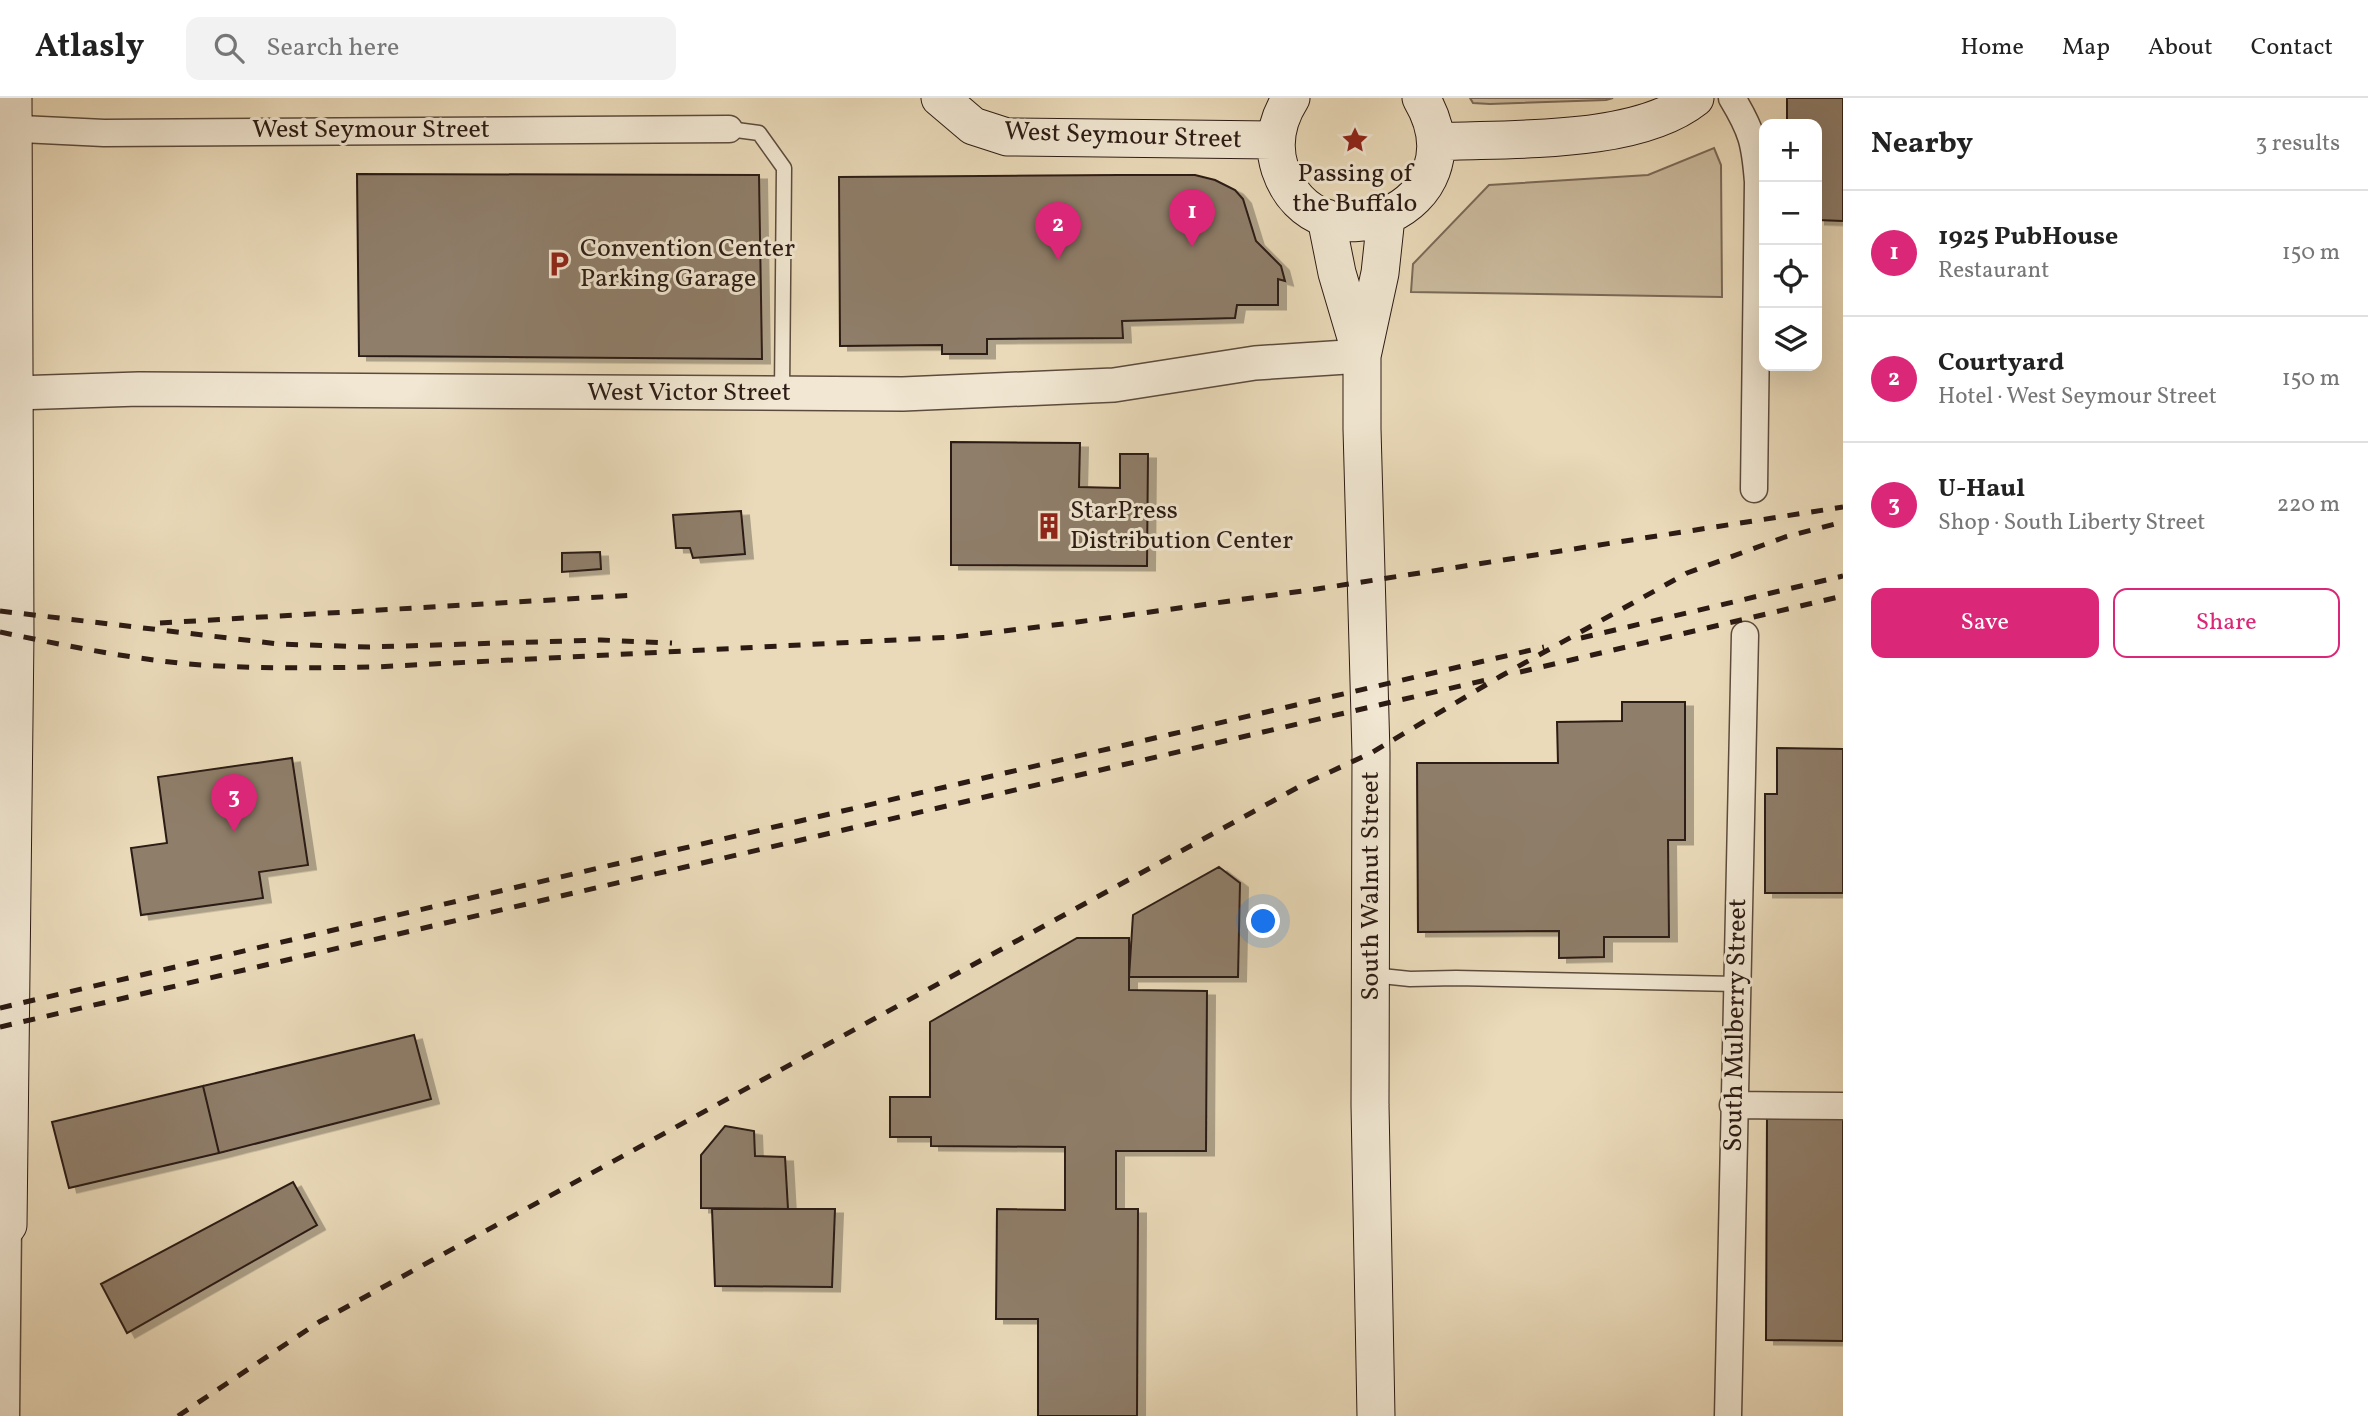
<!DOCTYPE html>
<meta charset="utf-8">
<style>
body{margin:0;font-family:Vollkorn,serif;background:#f2f2f2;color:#222}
.controls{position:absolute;right:21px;top:21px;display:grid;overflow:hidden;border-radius:14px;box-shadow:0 7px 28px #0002}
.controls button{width:63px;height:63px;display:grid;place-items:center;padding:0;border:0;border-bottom:2px solid #e0e0e0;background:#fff;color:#222;font:35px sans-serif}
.you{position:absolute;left:1264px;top:824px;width:24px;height:24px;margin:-18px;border:5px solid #fff;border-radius:50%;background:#1a73e8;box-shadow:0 0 0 10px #1a73e833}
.badge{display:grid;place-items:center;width:46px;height:46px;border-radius:50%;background:#db2777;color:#fff;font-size:23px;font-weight:700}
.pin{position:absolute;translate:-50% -58px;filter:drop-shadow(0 2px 4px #0008)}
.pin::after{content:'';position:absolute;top:37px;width:24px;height:21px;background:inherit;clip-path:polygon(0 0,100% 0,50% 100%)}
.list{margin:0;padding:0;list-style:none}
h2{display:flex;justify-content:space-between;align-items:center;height:91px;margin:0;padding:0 28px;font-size:30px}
h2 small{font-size:23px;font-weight:400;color:#767676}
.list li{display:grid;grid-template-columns:46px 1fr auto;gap:21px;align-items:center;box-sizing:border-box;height:126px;padding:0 28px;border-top:2px solid #e0e0e0}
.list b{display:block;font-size:26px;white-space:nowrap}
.list p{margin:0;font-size:23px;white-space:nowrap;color:#767676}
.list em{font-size:23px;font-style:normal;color:#767676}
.actions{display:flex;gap:14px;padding:21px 28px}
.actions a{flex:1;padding:16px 0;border:2px solid #db2777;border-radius:14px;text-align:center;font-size:24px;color:#db2777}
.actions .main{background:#db2777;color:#fff}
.icon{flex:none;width:38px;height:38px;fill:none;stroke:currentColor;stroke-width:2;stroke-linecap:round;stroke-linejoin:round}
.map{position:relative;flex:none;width:1843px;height:1318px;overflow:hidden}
header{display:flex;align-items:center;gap:42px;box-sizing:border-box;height:98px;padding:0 35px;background:#fff;border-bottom:2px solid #e0e0e0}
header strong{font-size:33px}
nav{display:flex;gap:38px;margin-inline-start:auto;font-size:24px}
.search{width:490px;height:63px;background:#f2f2f2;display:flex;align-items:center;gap:18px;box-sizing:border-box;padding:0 24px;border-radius:14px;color:#767676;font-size:26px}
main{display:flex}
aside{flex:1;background:#fff}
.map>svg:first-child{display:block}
.green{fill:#caba9d;stroke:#7b6a58;stroke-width:2}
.building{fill:#8f7e6a;stroke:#2c1b14;stroke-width:2;filter:url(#shadow)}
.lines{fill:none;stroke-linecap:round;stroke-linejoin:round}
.service-casing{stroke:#5c4b3d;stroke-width:17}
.minor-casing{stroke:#5c4b3d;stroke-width:29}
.tertiary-casing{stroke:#5c4b3d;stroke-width:36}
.secondary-casing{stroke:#2c1b14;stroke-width:39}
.service{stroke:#f1e7d2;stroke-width:14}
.minor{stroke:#f1e7d2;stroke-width:26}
.tertiary{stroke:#f1e7d2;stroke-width:33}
.secondary{stroke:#f1e7d2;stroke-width:37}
.rail{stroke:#2c1b14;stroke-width:5;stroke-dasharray:12 12;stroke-linecap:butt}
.labels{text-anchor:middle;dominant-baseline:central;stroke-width:6;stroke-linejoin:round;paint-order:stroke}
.street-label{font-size:26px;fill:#2c1b14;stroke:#f1e7d2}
.poi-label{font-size:26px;fill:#2c1b14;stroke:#f1e7d2;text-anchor:start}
</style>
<header>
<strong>Atlasly</strong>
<div class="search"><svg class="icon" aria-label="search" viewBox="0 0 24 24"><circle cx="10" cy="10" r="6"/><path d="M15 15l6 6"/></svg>Search here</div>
<nav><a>Home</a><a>Map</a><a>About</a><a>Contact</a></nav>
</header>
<main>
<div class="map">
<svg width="1843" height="1318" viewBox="0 0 1843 1318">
<defs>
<filter id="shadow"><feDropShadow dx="8" dy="4.5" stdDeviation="0" flood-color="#0004"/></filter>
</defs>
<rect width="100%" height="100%" fill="#eadab9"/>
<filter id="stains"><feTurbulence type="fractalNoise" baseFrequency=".00286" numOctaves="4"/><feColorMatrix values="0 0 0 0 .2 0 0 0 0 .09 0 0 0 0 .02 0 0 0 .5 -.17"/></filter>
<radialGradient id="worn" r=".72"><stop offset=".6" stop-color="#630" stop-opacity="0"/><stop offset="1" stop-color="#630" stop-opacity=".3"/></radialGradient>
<path class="green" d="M1470,0h143l-7,2 -116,4 -17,-1z
M1714,50l7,17 1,132 -311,-5 2,-28 76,-79 159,-10z"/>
<path class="building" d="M1787,0h56v123l-26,-1v-96h-30z
M357,76l402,1 3,184 -403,-3z
M1119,77h76l20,5 20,10 8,9 13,42 25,25 4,15 -7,-2v26h-41l-2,13 -113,3 1,17 -136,1v15h-45v-9l-102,1 -1,-169z
M951,344l129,1 -1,44 41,1v-34h28l-1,112 -196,-1z
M741,413l4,43 -52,4 -3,-10h-14l-3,-33z
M600,454l1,17 -39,3v-19z
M1622,604h63v138h-17l1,97h-65v20l-45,1v-27l-141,1 -1,-169h141l-1,-41 65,-1z
M1777,650l66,1v144h-78v-99h12z
M292,660l16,107 -49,7 4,26 -122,17 -10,-67 36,-5 -9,-66z
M1219,769l21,16 -2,94h-109l4,-62z
M1077,840h52v52l78,1 -1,160h-90v58h22l-1,207h-99v-97h-42l1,-110 68,1v-63l-134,-1v-9h-41v-40h40v-75z
M414,937l17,64 -212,54 -16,-67z
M203,988l16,67 -150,35 -17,-66z
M1767,1019h76v224l-77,-1z
M725,1028l29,5 1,25 30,1 3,52 -87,-1v-53z
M293,1084l24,43 -190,108 -26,-49z
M712,1111h123l-3,78 -117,-1z"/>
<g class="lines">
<defs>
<path id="service" d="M729,31l30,4 25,35 -2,225
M1372,877l38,4 46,-1 280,6"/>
<path id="minor" d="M1732,0c20,33 23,45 26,84l-4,307
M0,30l104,5 625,-4
M1733,1007l110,1
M6,1318l2,-191
M1728,1318l17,-781"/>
<path id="tertiary" d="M15,295l124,-4 764,5 211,-9 141,-22 107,-7"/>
<path id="secondary" d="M940,0l33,28 34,11 269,3
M1291,0c-14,22 -19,46 -11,71 36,107 206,39 141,-71
M1436,44c74,-4 200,3 259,-44
M1326,120l11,55 23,78
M0,1138l8,-11 7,-590 -2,-537
M1376,1318l-6,-311 1,-352 -9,-324v-73l18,-83 6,-56"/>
</defs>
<use href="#service" class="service-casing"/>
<use href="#minor" class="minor-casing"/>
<use href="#tertiary" class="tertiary-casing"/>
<use href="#secondary" class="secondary-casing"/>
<use href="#service" class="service"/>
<use href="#minor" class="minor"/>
<use href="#tertiary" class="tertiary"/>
<use href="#secondary" class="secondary"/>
<path class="rail" d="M0,513l279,33 90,3 232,-7 71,3
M160,525l475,-28
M0,534c63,13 125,26 189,32 62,5 125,4 187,3l577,-30 110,-13 254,-35 526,-82
M1581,540l262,-62
M1520,574l323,-76
M0,910l1544,-361
M0,929l1486,-347
M178,1318l141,-94 985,-538 67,-31 130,-77 186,-103 98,-36 58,-15"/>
</g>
<defs>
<symbol id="sight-bare" viewBox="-9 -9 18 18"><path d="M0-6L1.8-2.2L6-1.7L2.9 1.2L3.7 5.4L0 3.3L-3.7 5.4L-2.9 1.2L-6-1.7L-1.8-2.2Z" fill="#8f2418" stroke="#f1e7d2" stroke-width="2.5" paint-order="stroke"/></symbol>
<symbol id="parking-bare" viewBox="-9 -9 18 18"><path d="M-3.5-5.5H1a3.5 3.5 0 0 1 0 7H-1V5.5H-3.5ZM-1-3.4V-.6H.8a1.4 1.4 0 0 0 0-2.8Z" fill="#8f2418" stroke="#f1e7d2" stroke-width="2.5" paint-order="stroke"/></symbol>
<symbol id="building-bare" viewBox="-9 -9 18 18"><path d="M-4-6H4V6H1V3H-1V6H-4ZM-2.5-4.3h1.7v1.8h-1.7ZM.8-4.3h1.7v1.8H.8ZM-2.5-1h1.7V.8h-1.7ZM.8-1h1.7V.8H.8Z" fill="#8f2418" stroke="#f1e7d2" stroke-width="2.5" paint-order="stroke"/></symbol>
</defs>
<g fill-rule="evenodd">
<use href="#sight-bare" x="1336" y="23" width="38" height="38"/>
<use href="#parking-bare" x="540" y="147" width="38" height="38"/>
<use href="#building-bare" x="1030" y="409" width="38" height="38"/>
</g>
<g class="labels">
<g class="street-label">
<text x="371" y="32">West Seymour Street</text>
<text transform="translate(1123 38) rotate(2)">West Seymour Street</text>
<text x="689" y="295">West Victor Street</text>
<text transform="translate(1371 788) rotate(-90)">South Walnut Street</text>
<text transform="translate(1736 927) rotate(-89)">South Mulberry Street</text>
</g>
<g class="poi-label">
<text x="1355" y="76" text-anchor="middle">Passing of<tspan x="1355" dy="30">the Buffalo</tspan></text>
<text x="580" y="151">Convention Center<tspan x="580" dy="30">Parking Garage</tspan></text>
<text x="1070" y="413">StarPress<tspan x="1070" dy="30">Distribution Center</tspan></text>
</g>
</g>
<rect width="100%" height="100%" filter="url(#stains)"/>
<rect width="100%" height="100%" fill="url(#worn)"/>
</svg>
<div class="controls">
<button>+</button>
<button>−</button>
<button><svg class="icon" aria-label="locate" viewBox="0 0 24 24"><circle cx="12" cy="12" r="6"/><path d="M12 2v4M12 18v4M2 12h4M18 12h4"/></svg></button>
<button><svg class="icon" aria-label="layers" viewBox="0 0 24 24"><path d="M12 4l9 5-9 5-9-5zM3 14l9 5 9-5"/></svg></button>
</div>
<div class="you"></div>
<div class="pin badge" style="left:1192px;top:149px">1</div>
<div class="pin badge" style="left:1058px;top:162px">2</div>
<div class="pin badge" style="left:234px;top:734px">3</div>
</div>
<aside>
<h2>Nearby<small>3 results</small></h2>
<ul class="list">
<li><span class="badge">1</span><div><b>1925 PubHouse</b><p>Restaurant</p></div><em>150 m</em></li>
<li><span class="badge">2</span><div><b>Courtyard</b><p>Hotel · West Seymour Street</p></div><em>150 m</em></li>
<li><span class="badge">3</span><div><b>U-Haul</b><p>Shop · South Liberty Street</p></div><em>220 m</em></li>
</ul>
<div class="actions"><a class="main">Save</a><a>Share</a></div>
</aside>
</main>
